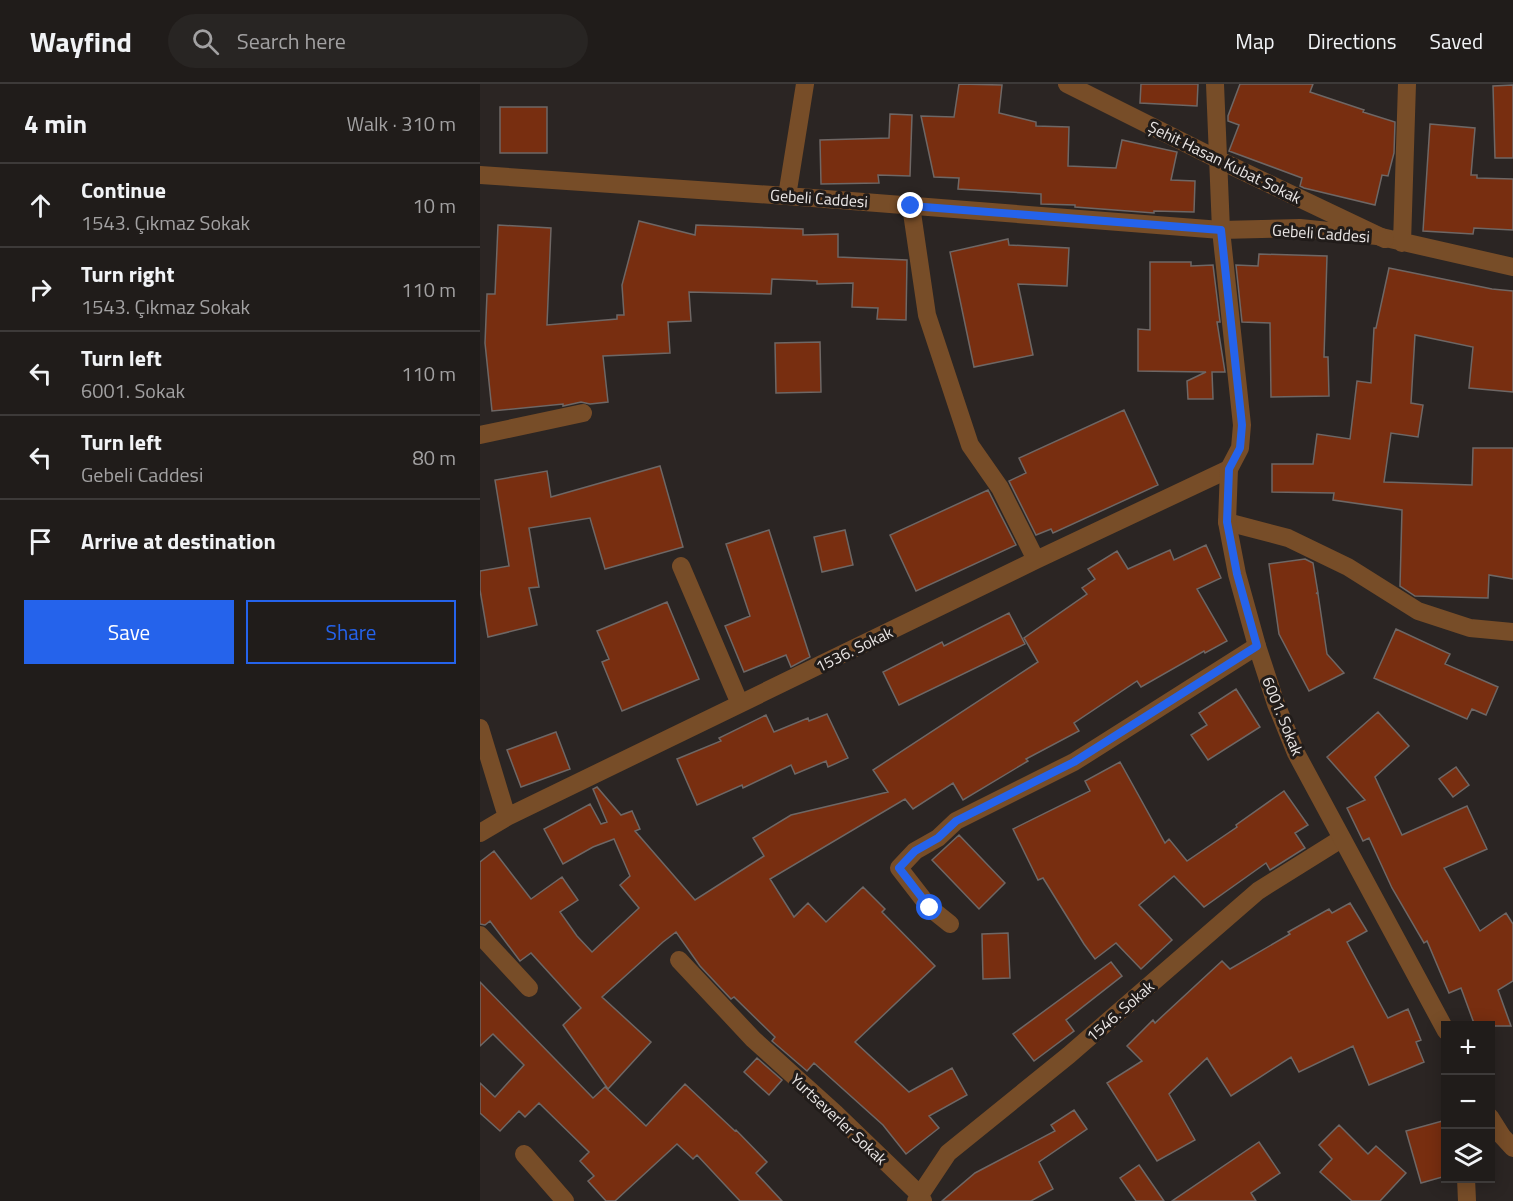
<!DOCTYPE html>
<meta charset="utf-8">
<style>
body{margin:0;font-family:"Titillium Web",sans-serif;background:#282523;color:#f1f3f6}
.controls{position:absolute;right:18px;bottom:18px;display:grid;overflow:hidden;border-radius:0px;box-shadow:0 3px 15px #0003}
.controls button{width:54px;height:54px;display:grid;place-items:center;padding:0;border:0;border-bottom:2px solid #3d3a39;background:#201c1a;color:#f1f3f6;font:30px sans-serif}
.stop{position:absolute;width:18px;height:18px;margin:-14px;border:4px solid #2563eb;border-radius:50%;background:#fff}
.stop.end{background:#2563eb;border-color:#fff;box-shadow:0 2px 6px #0008}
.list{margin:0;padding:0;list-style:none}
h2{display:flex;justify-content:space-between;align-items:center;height:78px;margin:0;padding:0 24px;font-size:26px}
h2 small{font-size:20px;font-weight:400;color:#a2a1a2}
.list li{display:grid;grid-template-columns:39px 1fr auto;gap:18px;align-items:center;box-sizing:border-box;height:84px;padding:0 24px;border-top:2px solid #3d3a39}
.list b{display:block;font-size:22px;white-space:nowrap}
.list p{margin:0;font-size:20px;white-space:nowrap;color:#a2a1a2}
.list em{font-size:20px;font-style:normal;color:#a2a1a2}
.actions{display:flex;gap:12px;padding:18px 24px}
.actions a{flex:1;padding:14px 0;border:2px solid #2563eb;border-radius:0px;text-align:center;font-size:21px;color:#2563eb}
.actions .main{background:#2563eb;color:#fff}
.icon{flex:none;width:33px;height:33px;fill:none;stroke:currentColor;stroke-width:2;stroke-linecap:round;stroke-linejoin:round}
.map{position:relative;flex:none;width:1033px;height:1117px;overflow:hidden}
header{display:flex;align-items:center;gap:36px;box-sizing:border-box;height:84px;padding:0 30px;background:#201c1a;border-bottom:2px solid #3d3a39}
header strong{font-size:28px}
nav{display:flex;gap:33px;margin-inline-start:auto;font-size:21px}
.search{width:420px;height:54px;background:#282523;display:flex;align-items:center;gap:15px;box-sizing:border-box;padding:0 21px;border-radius:33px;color:#a2a1a2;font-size:22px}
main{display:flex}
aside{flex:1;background:#201c1a}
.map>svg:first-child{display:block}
.building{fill:#782e10;stroke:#6e6765;stroke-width:1.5}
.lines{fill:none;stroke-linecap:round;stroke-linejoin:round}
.minor{stroke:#774d28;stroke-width:18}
.tertiary{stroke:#774d28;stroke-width:18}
.route{stroke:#2563eb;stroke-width:8}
.labels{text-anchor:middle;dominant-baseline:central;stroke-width:6;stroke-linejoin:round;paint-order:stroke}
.street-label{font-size:16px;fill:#eae6e5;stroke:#211c1a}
</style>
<header>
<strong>Wayfind</strong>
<div class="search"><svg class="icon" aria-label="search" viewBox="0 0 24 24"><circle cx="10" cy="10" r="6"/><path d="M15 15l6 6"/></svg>Search here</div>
<nav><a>Map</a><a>Directions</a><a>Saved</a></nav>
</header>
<main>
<aside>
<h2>4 min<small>Walk · 310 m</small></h2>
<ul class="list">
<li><svg class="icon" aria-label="ahead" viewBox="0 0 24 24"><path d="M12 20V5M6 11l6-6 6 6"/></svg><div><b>Continue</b><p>1543. Çıkmaz Sokak</p></div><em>10 m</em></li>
<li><svg class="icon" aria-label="right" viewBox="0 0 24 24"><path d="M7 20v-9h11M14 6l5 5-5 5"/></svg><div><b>Turn right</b><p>1543. Çıkmaz Sokak</p></div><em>110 m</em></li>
<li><svg class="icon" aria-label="left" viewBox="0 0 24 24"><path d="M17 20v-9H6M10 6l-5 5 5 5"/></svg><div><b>Turn left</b><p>6001. Sokak</p></div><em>110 m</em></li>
<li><svg class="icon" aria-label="left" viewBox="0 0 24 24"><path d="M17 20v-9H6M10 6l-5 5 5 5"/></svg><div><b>Turn left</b><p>Gebeli Caddesi</p></div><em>80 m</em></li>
<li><svg class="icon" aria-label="arrive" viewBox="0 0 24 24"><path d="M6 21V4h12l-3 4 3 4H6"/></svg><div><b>Arrive at destination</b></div></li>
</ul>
<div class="actions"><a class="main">Save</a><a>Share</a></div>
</aside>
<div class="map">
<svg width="1033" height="1117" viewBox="0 0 1033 1117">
<rect width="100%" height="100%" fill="#2b2523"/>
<path class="building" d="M479,0l43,1 -3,28 37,9v4l33,1 -1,39 48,2 6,-28 55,12 -6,28 24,1 -1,31 -40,-1v2l-79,-6v-2l-34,-1v-10l-83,-5 1,-11 -25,-1 -13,-61 33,1z
M661,0h57l-1,22 -57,-3z
M760,0h73l-3,8 54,18 -1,2 32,10 -1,31 -6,23 -6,-1 -7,30 -71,-17 -4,-2 2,-8 -73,-27 10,-26 -11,-4v-5z
M1033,1v73h-18l-2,-72z
M20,23h47v46h-47z
M410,30l22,1 -2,61 -32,-1 1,8 -58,1 -1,-44 69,-2z
M950,40l45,4 -4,47h6v3l36,1v51l-39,-2 -1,6 -50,-3z
M159,137l56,14 1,-10 107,4v6l35,-1v23l69,3 -1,60 -29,-1 1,-11 -26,-1 1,-24 -36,1v-3l-45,-2 -1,15 -82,-2 2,29 -23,1 2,31 -67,3 5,46 -18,2 -9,-2 -18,4v-2l-71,7 -7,-68 2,-49h8l3,-69 53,3 -4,97 70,-6v-4h7l-2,-30z
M528,155l1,6 60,3 -2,38 -49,-2 15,71 -59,12 -24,-115z
M779,170l68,2 -3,101h4l1,39 -58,1 -1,-74 -28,-1 -6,-57 22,1z
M670,178h41v4l22,-1 7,57h-3l8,50h-13l1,27h-25l-1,-18 19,-9 -68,-1v-42l12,1z
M909,184l103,21 21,2v101l-44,-4 4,-41 -58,-12 -4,68 12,2 -5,32 -27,-4 -7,49 88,3 1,-37h40v131l-24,-4 -1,23 -73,-2 -15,-10 2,-76 -69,-10 1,-7 -62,-1v-28h41l4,-30 33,5 7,-58 14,2 3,-55h2z
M340,258l1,50 -45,1 -1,-50z
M644,326l34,75 -105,48 -2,-4 -15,6 -27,-54 17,-8 -7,-15z
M180,382l23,81 -78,22 -15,-51 -61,10 10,59 -10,1 8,37 -49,12 -8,-47v-19l29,-5 -14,-86 52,-9 4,26z
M508,406l28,55 -100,46 -26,-56z
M289,446l41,127 -19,10 -5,-12 -42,17 -19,-46 25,-10 -24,-72z
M365,446l8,35 -31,7 -8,-35z
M726,461l15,33 -24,11 30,52 -22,12 -1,-2 -63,36 -4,-6 -63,42 5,8 -53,28 2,2 -65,39 -10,-17 -40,26 -8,-10 -135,80 24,38 14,-14 18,19 37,-35 22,22 -3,3 53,54 -80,76 54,50 43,-24 15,27 -38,21 10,12 -33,26 -23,-29 -69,-62 -7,8 -35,-30 3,-4 -41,-40 -3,2 -31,-33 -24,-34 -13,10 -61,55 49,45 -43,47 -45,-64 18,-17 -50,-55 -11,8 -30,-40 -5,4 -5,-1v-62l14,-11 37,48 31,-22 16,23 -18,12 17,24 15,16 47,-44 -19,-23 10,-9 -16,-37 -21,8 -30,17 -19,-35 46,-25 11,20 6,-2 -14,-33 4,-2 24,28 11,-4 8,18 -5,2 60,69 69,-44 -11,-18 38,-23 97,-23 -15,-22 165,-108 -14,-24 63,-44 -5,-6 13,-9 -7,-10 29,-18 11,18 42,-19 4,10z
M825,475l8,4 5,30h-2l2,1 9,60 17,19 -35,18 -30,-57 -10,-70z
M187,518l32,77 -77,32 -20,-49 7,-3 -12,-28z
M529,529l16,31 -126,61 -16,-33 59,-30 2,4z
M916,545l54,25 -5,10 53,23 -12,28 -14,-6 -5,10 -93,-41z
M756,605l24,38 -52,33 -17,-25 16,-10 -8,-12z
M898,628l31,34 -34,31 27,58 65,-29 20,43 -43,19 36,63 26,-18 7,11v57l-15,9 13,36h-36l-14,-38 -12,5 -22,-52 -3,2 -32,-55 -23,-50 -6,3 -16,-33 18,-8 -38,-43z
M347,630l21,44 -20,9 -2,-6 -31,13 -4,-9 -48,23 -1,-3 -45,20 -20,-46 44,-18 -2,-3 47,-23 8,17 34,-14 1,3z
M76,648l14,37 -49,18 -14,-37z
M640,678l45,81 4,-4 18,22 50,-34 -1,-2 48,-34 24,34 -13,8 10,15 -35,22 -4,-7 -62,44 -30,-31 -35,29 33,35 -31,29 -25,-26 -21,16 -11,-15 -41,-66 -5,2 -25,-51 77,-38 -5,-10z
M976,683l13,18 -16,12 -14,-18z
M479,751l46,48 -26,26 -47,-49z
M870,819l17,28 -20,11 41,76 20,-9 13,31 -5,2 8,20 -55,23 -16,-39 -54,26 -8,-15 -60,39 -24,-38 -38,36 26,46 -38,21 -50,-78 35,-22 -15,-15 26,-26 2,3 67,-62 8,8 60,-35 -2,-2 41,-23 3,4z
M528,849l2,45 -27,1 -1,-45z
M631,878l11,14 -56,44 8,11 -40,30 -21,-27z
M0,898l113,116 12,-11 41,39 39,-42 50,47 1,-1 31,32 -11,11 26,28h-42l-43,-46 -4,4 -16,-15 -62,57h-9l-18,-20 6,-5 -14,-15 9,-9 -50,-49 -14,14 -6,-6 -19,20 -20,-18v-30l15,14 29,-32 -31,-31 -13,12z
M277,974l25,22 -13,15 -25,-23z
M594,1026l13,19 -48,33 14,27 -22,12h-89l33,-28 80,-42 -4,-6z
M966,1036v56l-25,7 -15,-52z
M859,1041l29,29 8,-8 30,27 -26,28h-28l-32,-29 12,-13 -13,-14z
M779,1058l21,31 -29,20 5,8h-84z
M659,1081l25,36h-28l-16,-23z"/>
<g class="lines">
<path class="minor" d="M0,91l307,21 434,34 79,-2 77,8 136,31
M307,112l18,-112
M431,122l16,109 43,130 30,43 36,72
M922,159l5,-159
M0,351l103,-22
M747,438l61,16 60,29 70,44 52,17 43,4
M201,482l59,138
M0,644l27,89
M0,749l27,-16 529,-257 193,-91
M470,840l-20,-16 -31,-40 16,-17 23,-13 18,-17 118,-59 183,-116
M0,851l49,53
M199,876l74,79 83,75 83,80 4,7
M44,1070l41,47
M436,1117l32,-48 121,-98 189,-164 83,-52"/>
<path class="tertiary" d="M587,0l150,75 168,80
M735,0l6,146 21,195 -2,23 -11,21 -2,53 10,52 20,72 19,58 20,49 150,278
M1010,1033l12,19 11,12
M986,1094l1,23"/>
</g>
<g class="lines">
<path class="route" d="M431,122l310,24 21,195 -2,23 -11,21 -2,53 10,52 20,72 -183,116 -118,59 -18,17 -23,13 -16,17 31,40"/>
</g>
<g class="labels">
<g class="street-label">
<text transform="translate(745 78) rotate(26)">Şehit Hasan Kubat Sokak</text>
<text transform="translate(339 114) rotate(4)">Gebeli Caddesi</text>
<text transform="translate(841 149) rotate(4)">Gebeli Caddesi</text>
<text transform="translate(374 565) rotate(-26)">1536. Sokak</text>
<text transform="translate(803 632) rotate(68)">6001. Sokak</text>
<text transform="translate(640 927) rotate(-41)">1546. Sokak</text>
<text transform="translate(359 1035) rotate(43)">Yurtseverler Sokak</text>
</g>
</g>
</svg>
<div class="controls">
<button>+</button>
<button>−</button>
<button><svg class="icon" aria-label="layers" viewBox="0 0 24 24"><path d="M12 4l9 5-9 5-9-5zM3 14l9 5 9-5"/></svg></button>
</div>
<div class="stop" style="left:450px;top:824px"></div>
<div class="stop end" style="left:431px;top:122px"></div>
</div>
</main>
